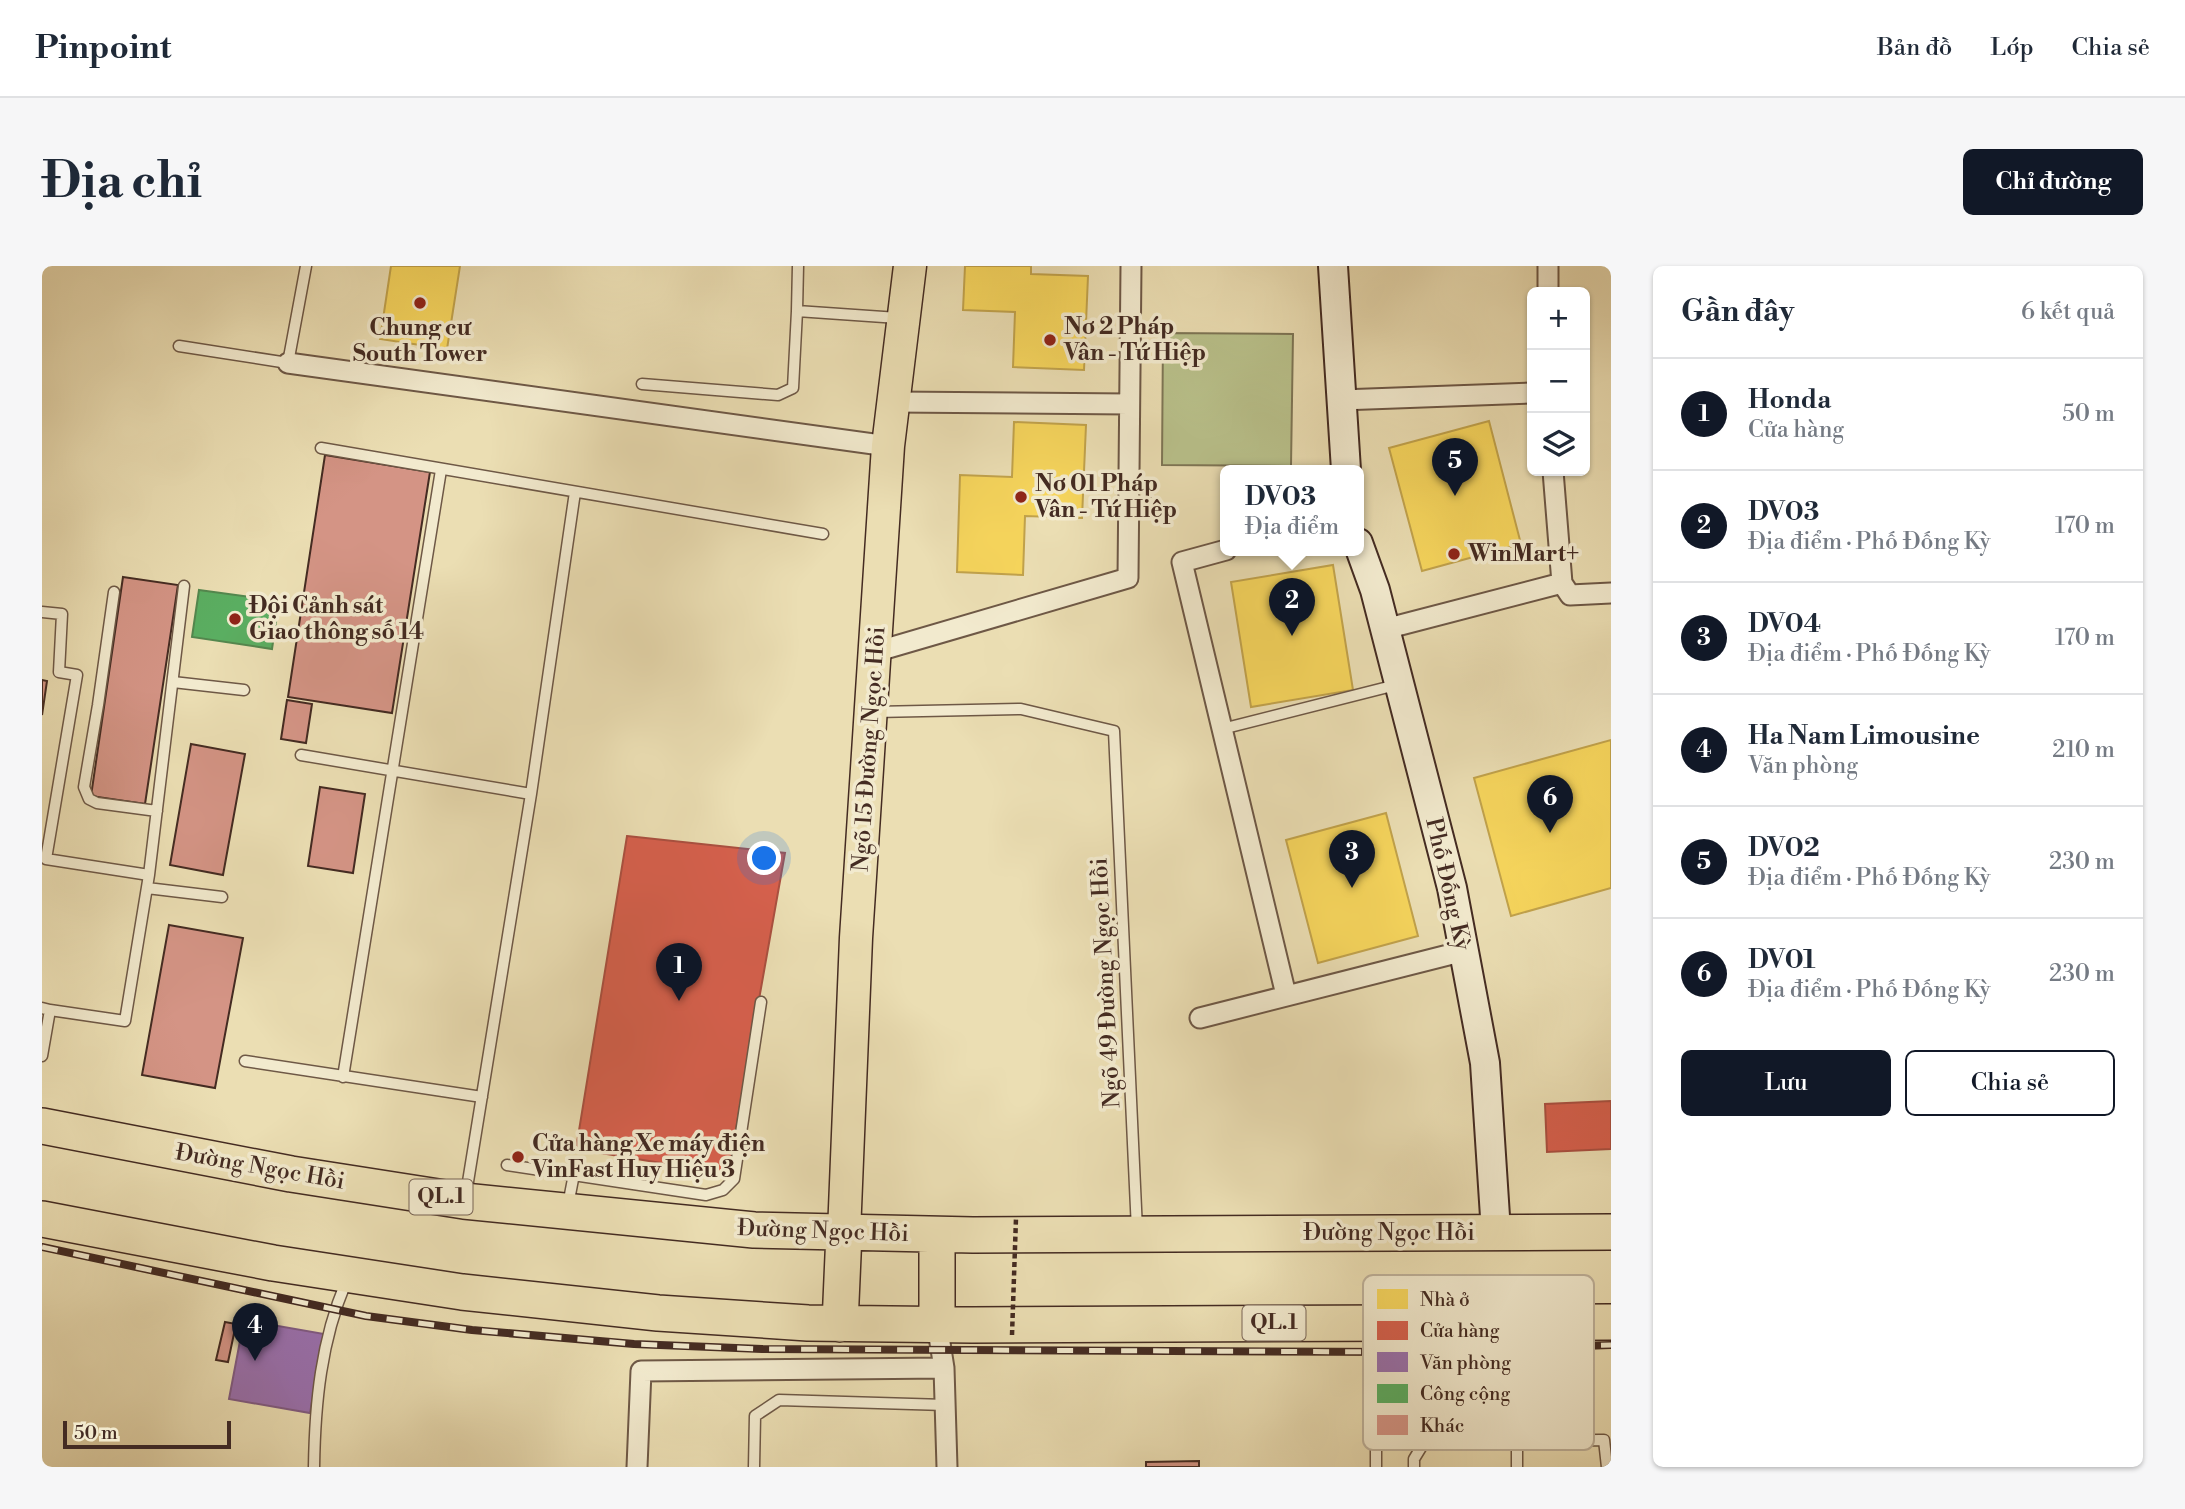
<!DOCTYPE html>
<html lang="vi">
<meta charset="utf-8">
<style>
body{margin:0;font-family:"Libre Bodoni",serif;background:#f6f6f7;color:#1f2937}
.controls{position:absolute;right:21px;top:21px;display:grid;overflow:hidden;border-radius:10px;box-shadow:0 2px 5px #0004}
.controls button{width:63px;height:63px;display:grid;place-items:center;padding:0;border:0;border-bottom:2px solid #e0e1e3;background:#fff;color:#1f2937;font:35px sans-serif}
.scale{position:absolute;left:21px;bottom:18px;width:168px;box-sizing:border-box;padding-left:7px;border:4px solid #442b22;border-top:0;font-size:19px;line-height:24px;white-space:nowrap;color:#442b22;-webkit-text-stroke:5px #f2eace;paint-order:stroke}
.you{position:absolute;left:723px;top:593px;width:24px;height:24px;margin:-18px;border:5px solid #fff;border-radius:50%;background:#1a73e8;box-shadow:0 0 0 10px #1a73e833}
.badge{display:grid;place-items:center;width:46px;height:46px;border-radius:50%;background:#111827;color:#fff;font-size:23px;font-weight:700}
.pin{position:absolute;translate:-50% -58px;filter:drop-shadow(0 2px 4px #0008)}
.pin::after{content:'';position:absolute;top:37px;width:24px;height:21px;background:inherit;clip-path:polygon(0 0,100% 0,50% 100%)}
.popup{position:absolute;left:1178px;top:199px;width:144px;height:91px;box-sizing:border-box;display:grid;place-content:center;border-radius:10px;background:#fff;filter:drop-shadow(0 2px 5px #0005);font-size:23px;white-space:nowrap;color:#747a83}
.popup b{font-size:26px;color:#1f2937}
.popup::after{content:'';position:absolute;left:50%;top:100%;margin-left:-14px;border:14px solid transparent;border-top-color:#fff}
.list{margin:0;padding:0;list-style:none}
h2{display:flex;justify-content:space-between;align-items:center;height:91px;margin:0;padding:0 28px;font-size:30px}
h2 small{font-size:23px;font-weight:400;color:#747a83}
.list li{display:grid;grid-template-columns:46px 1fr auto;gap:21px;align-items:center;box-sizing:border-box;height:112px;padding:0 28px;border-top:2px solid #e0e1e3}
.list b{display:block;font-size:26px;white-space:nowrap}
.list p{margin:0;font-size:23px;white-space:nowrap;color:#747a83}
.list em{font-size:23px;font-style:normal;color:#747a83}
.actions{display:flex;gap:14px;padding:21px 28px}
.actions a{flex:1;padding:16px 0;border:2px solid #111827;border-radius:10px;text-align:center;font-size:24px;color:#111827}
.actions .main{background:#111827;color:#fff}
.icon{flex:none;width:38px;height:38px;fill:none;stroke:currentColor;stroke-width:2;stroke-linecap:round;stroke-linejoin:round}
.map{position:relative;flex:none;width:1569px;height:1201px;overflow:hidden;border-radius:10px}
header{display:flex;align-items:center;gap:42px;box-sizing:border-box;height:98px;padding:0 35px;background:#fff;border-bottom:2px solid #e0e1e3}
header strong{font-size:33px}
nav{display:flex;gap:38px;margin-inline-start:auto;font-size:24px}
.intro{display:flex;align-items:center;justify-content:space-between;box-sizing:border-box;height:168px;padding:0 42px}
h1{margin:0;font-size:49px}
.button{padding:18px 32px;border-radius:10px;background:#111827;color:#fff;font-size:24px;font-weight:700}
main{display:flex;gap:42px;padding:0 42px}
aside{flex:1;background:#fff;border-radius:10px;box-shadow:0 2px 5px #0004}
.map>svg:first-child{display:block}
.green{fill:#b9c18b;stroke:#7e7656;stroke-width:2}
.homes{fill:#f6d55c;stroke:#c1a24b;stroke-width:2}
.shops{fill:#d6604d;stroke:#aa5040;stroke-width:2}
.offices{fill:#9970ab;stroke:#805b82;stroke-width:2}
.public{fill:#5aae61;stroke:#53874e;stroke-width:2}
.building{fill:#d49485;stroke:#442b22;stroke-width:2}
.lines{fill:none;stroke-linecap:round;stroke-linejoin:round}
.lane-casing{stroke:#6e5846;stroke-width:13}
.street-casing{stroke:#6e5846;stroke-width:23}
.secondary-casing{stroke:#442b22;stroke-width:32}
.primary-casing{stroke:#442b22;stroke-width:35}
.highway-casing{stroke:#442b22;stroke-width:38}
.lane{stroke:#f2eace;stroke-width:10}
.street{stroke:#f2eace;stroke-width:19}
.secondary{stroke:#f2eace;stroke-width:28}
.primary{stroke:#ebdeb3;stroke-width:32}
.highway{stroke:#ebdeb3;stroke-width:35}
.rail-casing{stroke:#442b22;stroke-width:8}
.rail{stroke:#f2eace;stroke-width:5;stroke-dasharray:16;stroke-linecap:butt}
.path-bridge{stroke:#442b22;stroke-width:4.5;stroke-dasharray:5 3.5;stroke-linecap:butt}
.poi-dot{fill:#8f2418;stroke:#f2eace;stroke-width:2.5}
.labels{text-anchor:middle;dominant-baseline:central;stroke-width:7;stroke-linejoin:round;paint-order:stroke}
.shield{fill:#f2eace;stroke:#786456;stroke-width:2}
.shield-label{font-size:21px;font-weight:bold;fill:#442b22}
.poi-label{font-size:23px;font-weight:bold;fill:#442b22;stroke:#f2eace;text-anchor:start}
.street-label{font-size:23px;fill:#442b22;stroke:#f2eace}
.key{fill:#f2eace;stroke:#beb19a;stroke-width:2}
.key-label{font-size:19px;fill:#442b22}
</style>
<header>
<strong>Pinpoint</strong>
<nav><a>Bản đồ</a><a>Lớp</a><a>Chia sẻ</a></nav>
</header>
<div class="intro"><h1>Địa chỉ</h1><a class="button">Chỉ đường</a></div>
<main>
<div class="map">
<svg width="1569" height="1201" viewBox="0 0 1569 1201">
<rect width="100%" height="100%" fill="#ebdeb3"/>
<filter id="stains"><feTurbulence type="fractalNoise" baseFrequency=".00286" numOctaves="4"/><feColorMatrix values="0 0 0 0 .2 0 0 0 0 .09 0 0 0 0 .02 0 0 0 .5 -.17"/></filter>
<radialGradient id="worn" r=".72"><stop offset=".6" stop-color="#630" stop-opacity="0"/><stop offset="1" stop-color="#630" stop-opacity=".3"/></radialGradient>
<path class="green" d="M1121,67l130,1 -2,132 -129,-1z"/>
<path class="homes" d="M349,0h69l-13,83 -67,-10z
M923,0h66v8l57,2 -4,94 -71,-3 2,-55 -52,-2z
M1447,155l32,123 -99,27 -33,-123z
M972,156l72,3 -4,93 -57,-2 -2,59 -66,-3 3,-97 52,2z
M1291,299l20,125 -102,17 -20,-125z
M1569,474v148l-100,28 -37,-138z
M1344,547l32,123 -100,27 -32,-123z"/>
<path class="shops" d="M585,570l158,17 -57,321 -152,-25z
M1569,835v48l-64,3 -2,-48z"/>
<path class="offices" d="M202,1054l80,14 -14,79 -81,-14z"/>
<path class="public" d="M157,324l80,11 -7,48 -80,-12z"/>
<path class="building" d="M283,189l105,17 -38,241 -104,-16z
M81,311l55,8 -33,219 -54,-8z
M0,414l5,1 -5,34z
M245,434l25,4 -6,39 -25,-4z
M149,478l54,10 -22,121 -53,-10z
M278,521l45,7 -12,79 -45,-7z
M127,659l74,13 -28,150 -73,-13z
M183,1056l11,2 -8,38 -12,-2z
M1157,1195v6h-53v-5z"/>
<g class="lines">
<defs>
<path id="lane" d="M755,45l1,-45
M137,80l109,17 18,-97
M600,118l136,11 15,-7 4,-77 101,7
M279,182l502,86
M72,326l-16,113 -14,82 5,12 8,4 60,8
M0,346l20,2 -3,58 18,3 -31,184 103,16
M131,416l71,8
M833,446l146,-3 93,22 23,499
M1180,463l174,-44
M259,489l230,39
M105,622l75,9
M0,742l8,2 -8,46
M8,744l75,11 24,-146 35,-289
M203,795l237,36
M301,811l98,-607
M465,899l199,30 17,-5 11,-11 27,-177
M424,928l65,-400 44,-302
M526,939l6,-31
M1475,1174v27
M272,1201c1,-64 7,-126 32,-185
M712,1201l1,-51 24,-16 166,5
M1334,1201v-25
M1372,1201v-8l11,-18 179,-1 3,27"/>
<path id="street" d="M1506,26v-26
M246,97l600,83
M1299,134l191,-7
M852,136l235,2
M1511,205l9,112 8,12 41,-2
M1184,284l-44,12 104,433
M1343,363l177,-46
M833,386l253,-74 3,-312
M1158,752l264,-67
M895,1058l7,44 3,99
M595,1201l4,-96 303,-3"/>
<path id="secondary" d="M1291,0l13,204
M1316,277l17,47 77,298 33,175 11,169"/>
<path id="primary" d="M802,967l12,-295 32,-492 22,-180"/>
<path id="highway" d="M0,860l249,48 173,27 290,29 219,5 638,-3
M0,953l231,44 189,29 196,21 150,10 164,2 639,-3
M798,1058l4,-91
M895,1058v-89"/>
</defs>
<use href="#lane" class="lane-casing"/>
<use href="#street" class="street-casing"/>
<use href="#secondary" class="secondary-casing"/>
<use href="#primary" class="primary-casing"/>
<use href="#highway" class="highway-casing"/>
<use href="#lane" class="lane"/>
<use href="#street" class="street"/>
<use href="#secondary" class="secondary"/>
<use href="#primary" class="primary"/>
<use href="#highway" class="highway"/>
<defs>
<path id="rail" d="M0,981l324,69 106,14 162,14 128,5 638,3 211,-7"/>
</defs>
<use href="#rail" class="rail-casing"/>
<use href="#rail" class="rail"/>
<path class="path-bridge" d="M970,1069l4,-117"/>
</g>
<g class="poi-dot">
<circle cx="378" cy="37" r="7"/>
<circle cx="1008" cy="74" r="7"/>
<circle cx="979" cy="231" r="7"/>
<circle cx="1412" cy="288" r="7"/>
<circle cx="193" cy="353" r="7"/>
<circle cx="476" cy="891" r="7"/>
</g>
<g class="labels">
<g class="shield">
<rect x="367.5" y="913.5" width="63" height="35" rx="5"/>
<rect x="1200.5" y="1039.5" width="63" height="35" rx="5"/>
</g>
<g class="shield-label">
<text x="399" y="931">QL.1</text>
<text x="1232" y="1057">QL.1</text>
</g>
<g class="poi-label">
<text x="1022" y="61">Nơ 2 Pháp<tspan x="1022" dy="26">Vân - Tứ Hiệp</tspan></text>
<text x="378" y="62" text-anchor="middle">Chung cư<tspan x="378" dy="26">South Tower</tspan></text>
<text x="993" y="218">Nơ 01 Pháp<tspan x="993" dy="26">Vân - Tứ Hiệp</tspan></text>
<text x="1426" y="288">WinMart+</text>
<text x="207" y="340">Đội Cảnh sát<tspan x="207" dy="26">Giao thông số 14</tspan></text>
<text x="490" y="878">Cửa hàng Xe máy điện<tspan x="490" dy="26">VinFast Huy Hiệu 3</tspan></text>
</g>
<g class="street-label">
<text transform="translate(827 483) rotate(-86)">Ngõ 15 Đường Ngọc Hồi</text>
<text transform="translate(1406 618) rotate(77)">Phố Đống Kỳ</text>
<text transform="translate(1064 717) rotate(-93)">Ngõ 49 Đường Ngọc Hồi</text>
<text transform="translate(218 901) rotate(10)">Đường Ngọc Hồi</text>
<text transform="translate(781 965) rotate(2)">Đường Ngọc Hồi</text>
<text x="1347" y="967">Đường Ngọc Hồi</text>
</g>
</g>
<rect x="1321" y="1009" width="231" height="175" rx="10" class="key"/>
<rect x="1335" y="1023" width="31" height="20" fill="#f6d55c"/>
<rect x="1335" y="1055" width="31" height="19" fill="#d6604d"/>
<rect x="1335" y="1086" width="31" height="20" fill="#9970ab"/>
<rect x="1335" y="1118" width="31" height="19" fill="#5aae61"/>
<rect x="1335" y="1149" width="31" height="20" fill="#d49485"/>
<g class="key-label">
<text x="1378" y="1040">Nhà ở</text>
<text x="1378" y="1071">Cửa hàng</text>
<text x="1378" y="1103">Văn phòng</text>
<text x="1378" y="1134">Công cộng</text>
<text x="1378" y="1166">Khác</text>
</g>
<rect width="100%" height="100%" filter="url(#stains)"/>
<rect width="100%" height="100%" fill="url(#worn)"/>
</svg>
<div class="controls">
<button>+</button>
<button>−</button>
<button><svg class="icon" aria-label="layers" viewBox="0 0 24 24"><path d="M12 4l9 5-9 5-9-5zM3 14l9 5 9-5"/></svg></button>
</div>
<div class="scale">50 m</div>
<div class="you"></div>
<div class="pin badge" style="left:637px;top:735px">1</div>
<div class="pin badge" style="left:1250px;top:370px">2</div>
<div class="popup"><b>DV03</b>Địa điểm</div>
<div class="pin badge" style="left:1310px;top:622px">3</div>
<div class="pin badge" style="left:213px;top:1095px">4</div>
<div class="pin badge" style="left:1413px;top:230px">5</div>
<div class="pin badge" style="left:1508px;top:567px">6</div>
</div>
<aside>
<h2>Gần đây<small>6 kết quả</small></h2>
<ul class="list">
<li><span class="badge">1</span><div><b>Honda</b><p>Cửa hàng</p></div><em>50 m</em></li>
<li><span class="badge">2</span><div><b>DV03</b><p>Địa điểm · Phố Đống Kỳ</p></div><em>170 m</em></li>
<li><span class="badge">3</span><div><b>DV04</b><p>Địa điểm · Phố Đống Kỳ</p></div><em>170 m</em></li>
<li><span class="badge">4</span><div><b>Ha Nam Limousine</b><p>Văn phòng</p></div><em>210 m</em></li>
<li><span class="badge">5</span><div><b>DV02</b><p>Địa điểm · Phố Đống Kỳ</p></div><em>230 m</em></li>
<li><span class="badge">6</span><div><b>DV01</b><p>Địa điểm · Phố Đống Kỳ</p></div><em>230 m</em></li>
</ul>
<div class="actions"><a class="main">Lưu</a><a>Chia sẻ</a></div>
</aside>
</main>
